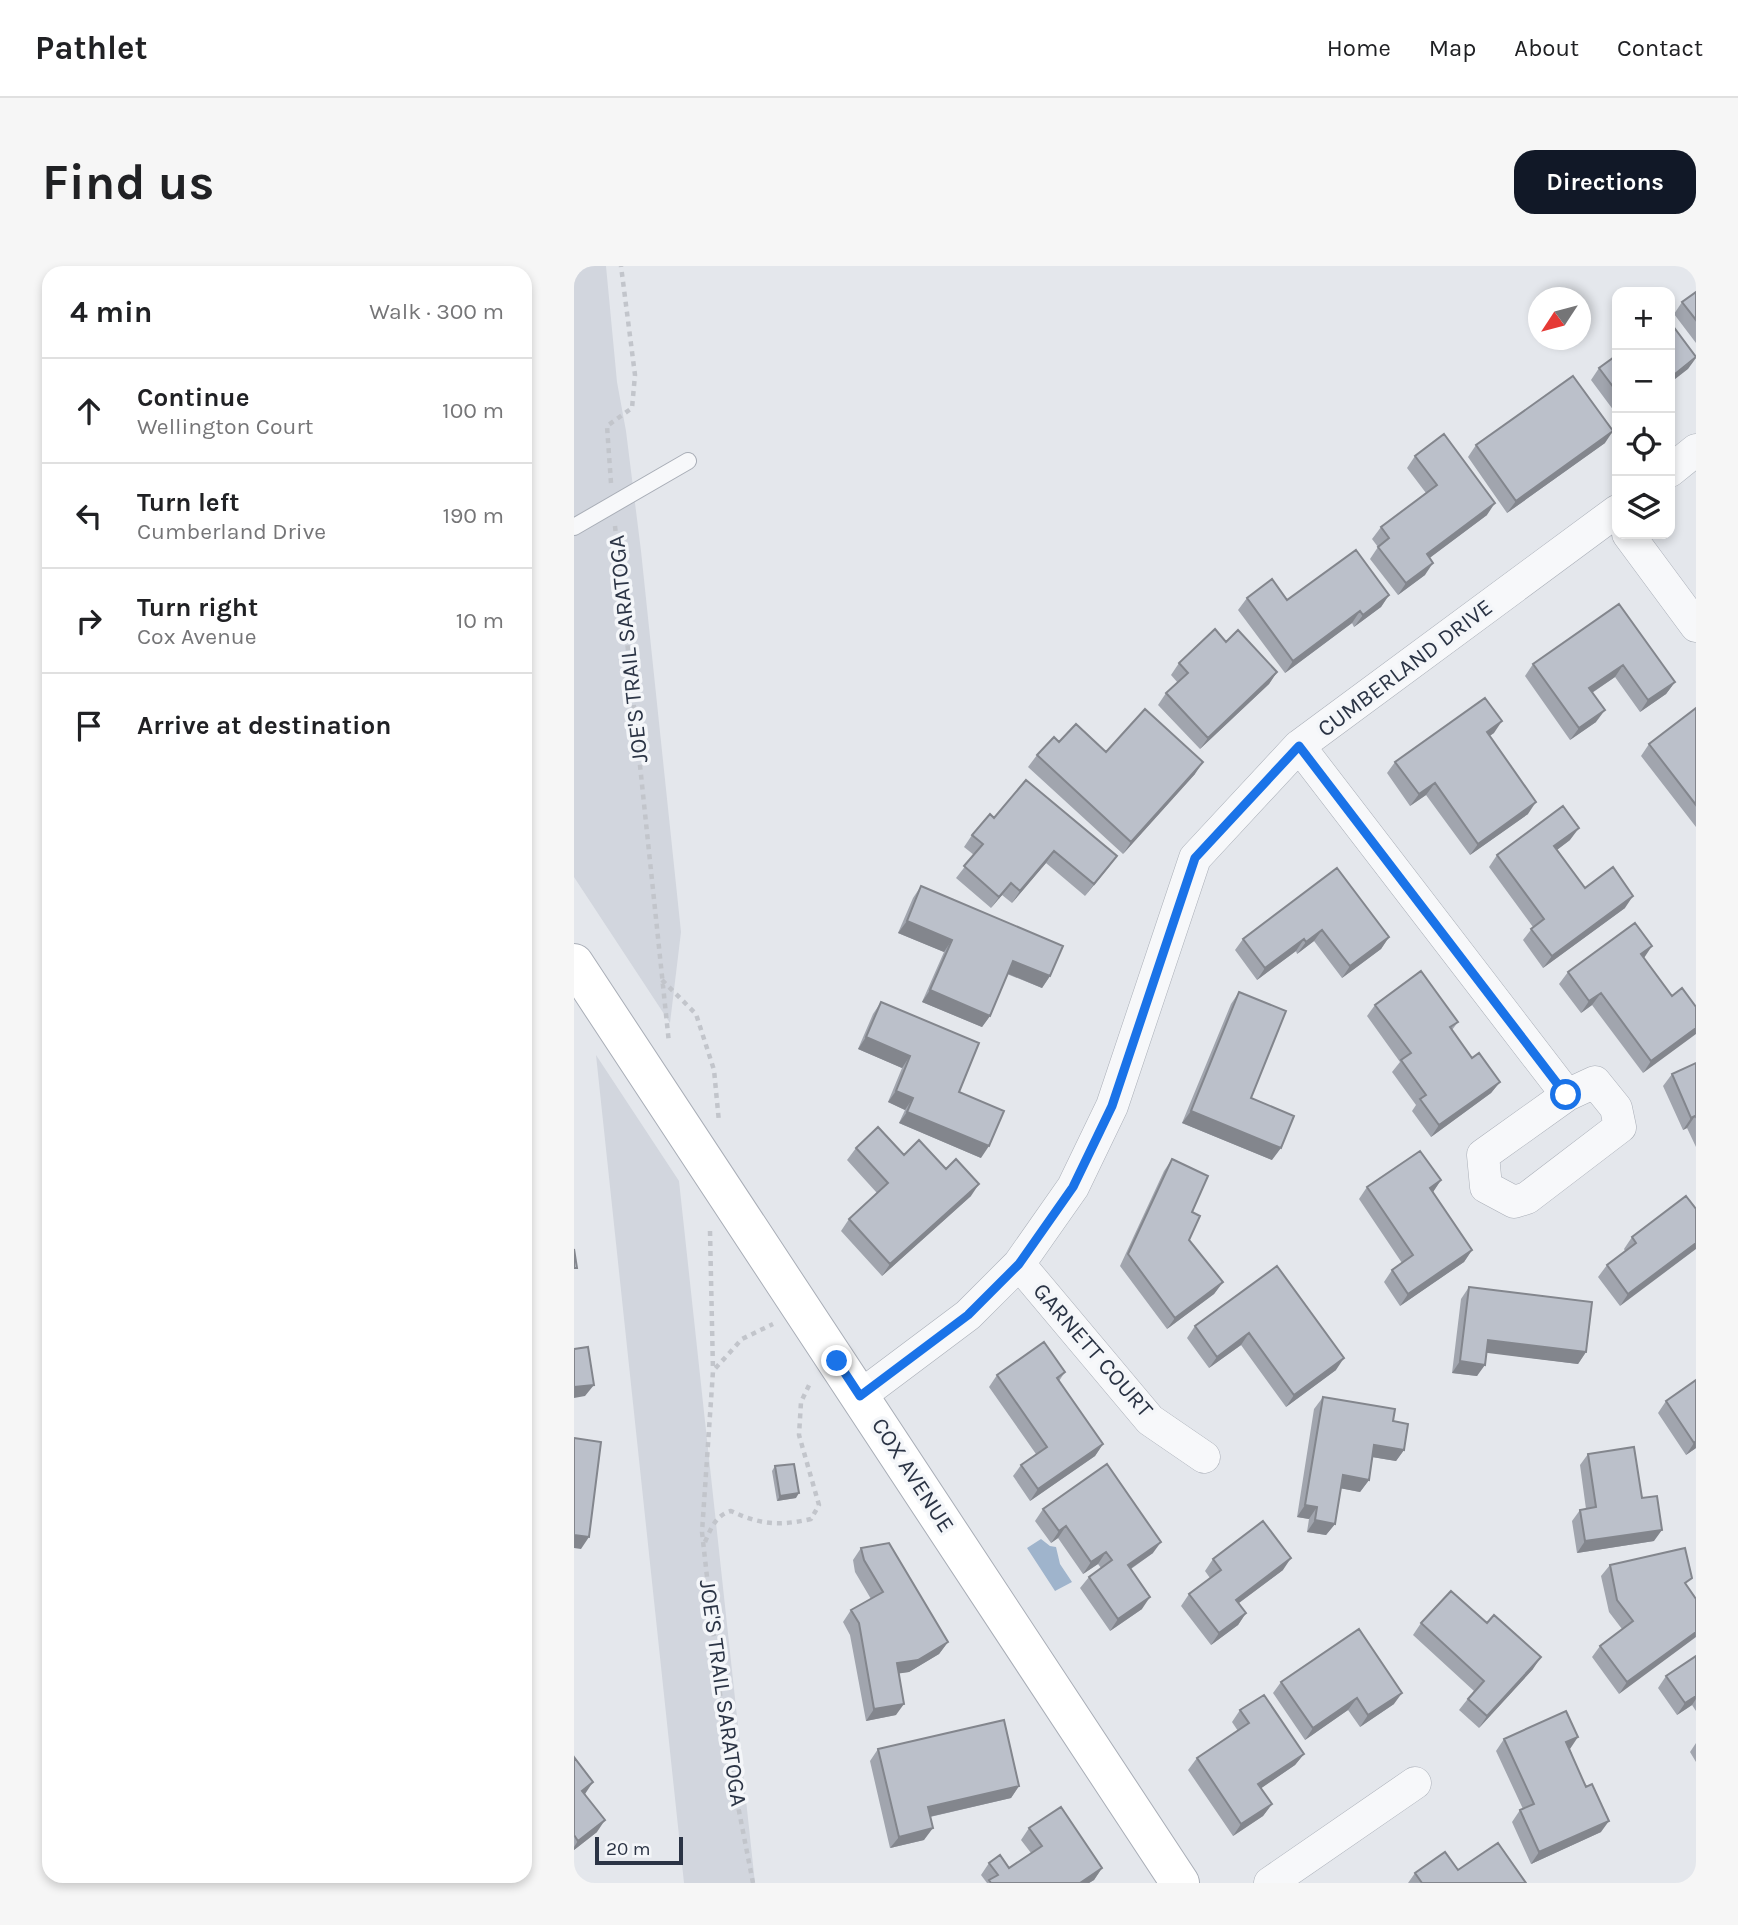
<!DOCTYPE html>
<meta charset="utf-8">
<style>
body{margin:0;font-family:Karla,sans-serif;background:#f6f6f6;color:#202124}
.controls{position:absolute;right:21px;top:21px;display:grid;overflow:hidden;border-radius:14px;box-shadow:0 4px 10px #0003}
.controls button{width:63px;height:63px;display:grid;place-items:center;padding:0;border:0;border-bottom:2px solid #e0e0e0;background:#fff;color:#202124;font:35px sans-serif}
.compass{position:absolute;left:954px;top:21px;width:63px;height:63px;border-radius:50%;background:#fff;box-shadow:0 4px 10px #0003;rotate:234deg}
.scale{position:absolute;left:21px;bottom:18px;width:88px;box-sizing:border-box;padding-left:7px;border:4px solid #2b3445;border-top:0;font-size:19px;line-height:24px;white-space:nowrap;color:#2b3445;-webkit-text-stroke:5px #f4f6f9;paint-order:stroke}
.stop{position:absolute;width:21px;height:21px;margin:-16px;border:5px solid #1a73e8;border-radius:50%;background:#fff}
.stop.end{background:#1a73e8;border-color:#fff;box-shadow:0 2px 7px #0008}
.list{margin:0;padding:0;list-style:none}
h2{display:flex;justify-content:space-between;align-items:center;height:91px;margin:0;padding:0 28px;font-size:30px}
h2 small{font-size:23px;font-weight:400;color:#757577}
.list li{display:grid;grid-template-columns:46px 1fr auto;gap:21px;align-items:center;box-sizing:border-box;height:105px;padding:0 28px;border-top:2px solid #e0e0e0}
.list b{display:block;font-size:26px;white-space:nowrap}
.list p{margin:0;font-size:23px;white-space:nowrap;color:#757577}
.list em{font-size:23px;font-style:normal;color:#757577}
.icon{flex:none;width:38px;height:38px;fill:none;stroke:currentColor;stroke-width:2;stroke-linecap:round;stroke-linejoin:round}
.map{position:relative;flex:none;width:1122px;height:1617px;overflow:hidden;border-radius:21px}
header{display:flex;align-items:center;gap:42px;box-sizing:border-box;height:98px;padding:0 35px;background:#fff;border-bottom:2px solid #e0e0e0}
header strong{font-size:33px}
nav{display:flex;gap:38px;margin-inline-start:auto;font-size:24px}
.intro{display:flex;align-items:center;justify-content:space-between;box-sizing:border-box;height:168px;padding:0 42px}
h1{margin:0;font-size:49px}
.button{padding:18px 32px;border-radius:21px;background:#111827;color:#fff;font-size:24px;font-weight:700}
main{display:flex;gap:42px;padding:0 42px}
aside{flex:1;background:#fff;border-radius:21px;box-shadow:0 4px 10px #0003}
.map>svg:first-child{display:block}
.built{fill:#d2d6de}
.water{fill:#9fb4cc}
.lines{fill:none;stroke-linecap:round;stroke-linejoin:round}
.lane-casing{stroke:#a9aeb7;stroke-width:18}
.street-casing{stroke:#a9aeb7;stroke-width:33}
.secondary-casing{stroke:#a9aeb7;stroke-width:40}
.path{stroke:#c2c5cb;stroke-width:4.5;stroke-dasharray:5 5;stroke-linecap:butt}
.lane{stroke:#f7f8fa;stroke-width:16}
.street{stroke:#f7f8fa;stroke-width:32}
.secondary{stroke:#fff;stroke-width:38}
.wall{fill:#a1a5ae}
.shaded-wall{fill:#83868d}
.building{fill:#bbc0ca;stroke:#83868d;stroke-width:2}
.route{stroke:#1a73e8;stroke-width:9}
.labels{text-anchor:middle;dominant-baseline:central;stroke-width:7;stroke-linejoin:round;paint-order:stroke}
.street-label{font-size:23px;fill:#2b3445;stroke:#f4f6f9}
</style>
<header>
<strong>Pathlet</strong>
<nav><a>Home</a><a>Map</a><a>About</a><a>Contact</a></nav>
</header>
<div class="intro"><h1>Find us</h1><a class="button">Directions</a></div>
<main>
<aside>
<h2>4 min<small>Walk · 300 m</small></h2>
<ul class="list">
<li><svg class="icon" aria-label="ahead" viewBox="0 0 24 24"><path d="M12 20V5M6 11l6-6 6 6"/></svg><div><b>Continue</b><p>Wellington Court</p></div><em>100 m</em></li>
<li><svg class="icon" aria-label="left" viewBox="0 0 24 24"><path d="M17 20v-9H6M10 6l-5 5 5 5"/></svg><div><b>Turn left</b><p>Cumberland Drive</p></div><em>190 m</em></li>
<li><svg class="icon" aria-label="right" viewBox="0 0 24 24"><path d="M7 20v-9h11M14 6l5 5-5 5"/></svg><div><b>Turn right</b><p>Cox Avenue</p></div><em>10 m</em></li>
<li><svg class="icon" aria-label="arrive" viewBox="0 0 24 24"><path d="M6 21V4h12l-3 4 3 4H6"/></svg><div><b>Arrive at destination</b></div></li>
</ul>
</aside>
<div class="map">
<svg width="1122" height="1617" viewBox="0 0 1122 1617">
<rect width="100%" height="100%" fill="#e4e7ec"/>
<path class="built" d="M0,0h32l11,116 9,49 15,120 40,381 -11,91 -96,-146z
M22,789l83,126 76,702h-71z"/>
<path class="water" d="M467,1273l9,7 6,1 4,17 12,18 -17,9 -28,-43z"/>
<g class="lines">
<defs>
<path id="lane" d="M0,261l114,-66"/>
<path id="street" d="M1096,205l26,-21
M1054,268l68,92
M725,480l268,349
M1021,816l21,26 4,19 -93,71 -13,4 -28,-15 -3,-32 84,-60z
M445,998l131,156 54,37
M286,1130l108,-81 51,-51 54,-77 39,-81 83,-248 104,-112 318,-235
M696,1617l145,-100"/>
<path id="secondary" d="M0,697l606,920"/>
</defs>
<use href="#lane" class="lane-casing"/>
<use href="#street" class="street-casing"/>
<use href="#secondary" class="secondary-casing"/>
<path class="path" d="M37,217l-4,-57 25,-18 3,-33 -14,-109
M41,260l54,517
M88,714l34,34 18,56 5,52
M136,965l3,140
M131,1276c6,-14 11,-27 26,-31 30,14 48,15 80,8l8,-14 -20,-70 2,-33 10,-21
M179,1617l-28,-144 -23,-207 11,-161 29,-32 31,-15"/>
<use href="#lane" class="lane"/>
<use href="#street" class="street"/>
<use href="#secondary" class="secondary"/>
</g>
<path class="wall" d="M1122,26v51l-22,-29 8,-12z
M1043,89v60l-26,-35 8,-12z
M1031,177l-98,70 -39,-56 8,-12z
M841,190l72,59 -58,43 -4,17 -27,20 -28,-36 8,-12 -6,-8 9,-12 45,-34 -19,-25z
M815,329l-8,12 -27,20 -2,-4 -67,50 -47,-63 9,-12 40,2z
M1045,338l56,78 -9,12 -26,18 -25,-35 -23,16 4,29 -26,18 -45,-64 8,-12z
M652,376l51,30 -8,12 -69,65 -42,-44 8,-12 12,-10 -7,-8 8,-12z
M1122,442v119l-55,-71 8,-12z
M920,467l-5,3 39,78 -58,41 -44,-60 -16,11 -23,-33 8,-11z
M485,476l47,10 89,22 -72,80 -95,-87 9,-12z
M420,552l123,38 -32,40 -39,-33 -34,40 -10,-8 -11,13 -35,-30 18,-23 -10,-8 8,-12z
M996,574l-13,10 28,38 40,20 -82,60 -20,-28 10,-13 -44,-60 8,-12z
M763,602l52,69 -8,12 -39,29 -28,-37 -17,13 -1,-3 -39,29 -22,-30 8,-11z
M347,620l129,90 -8,12 -35,-14 -17,42 -8,11 -60,-25 22,-50 -46,-19 15,-35z
M1070,692l28,38 24,11 -53,66 -51,-68 -11,8 -22,-29 9,-12z
M665,726l12,106 21,62 -90,-37 49,-119z
M307,736l78,90 22,66 -82,-35 6,-13 -17,-8 14,-34 -44,-19 15,-35z
M801,739l83,17 -6,8 20,28 28,24 -9,11 -60,44 -19,-26 4,-6 -24,-33 8,-10 -33,-46z
M1122,797v84l-9,-19 -4,2 -20,-44 9,-12z
M282,882l48,7 67,41 -89,80 -41,-45 8,-12 28,-26 -30,-33z
M598,893l20,53 -3,28 34,42 -9,12 -47,35 -47,-63 44,-95z
M867,914l-8,12 39,58 -8,12 -64,44 -16,-24 8,-12 10,-7 -43,-64 8,-12z
M1122,943l-76,97 -22,-29 9,-12 18,-14 -1,-2 8,-12z
M703,1000l59,104 -50,37 -45,-62 -32,23 -22,-30 8,-12z
M895,1021l117,65 -8,12 -91,-12 -10,24 -25,-3 9,-74z
M491,1106l-6,9 44,63 -8,12 -65,45 -17,-25 8,-11 15,-11 -47,-67 8,-12z
M1122,1114v68l-10,7 -28,-42 8,-12z
M749,1131l70,24 11,29 -8,11 -24,-4 -3,23 -9,12 -20,-4 -5,36 -9,11 -19,-3 2,-13 -12,-2 17,-108z
M1014,1188l54,44 12,43 -77,12 -5,-32 8,-11 6,-1 -6,-44z
M201,1200l21,32 -19,3 -5,-30z
M469,1243l110,44 -22,16 11,40 -32,22 -30,-43 9,-11 12,-9 -3,-4 -15,10 -25,-36 -7,5 -16,-22z
M287,1282l87,94 -9,12 -30,18 -10,1 -3,42 -30,6 -16,-86 -7,-13 8,-12 20,-11 -16,-27 -2,-12z
M639,1293l70,11 -44,33 7,10 -8,12 -27,20 -30,-39 8,-12 21,-16 -5,-7z
M1036,1299l77,21 9,13 -77,95 -27,-37 8,-11 22,-17 -13,-17 -8,-36z
M847,1357h66l46,46 -54,59 -20,-18 15,-19 -61,-56z
M1122,1390v55l-4,-6 -15,10 -19,-27 8,-12z
M707,1416l113,22 -34,23 -12,-17 -43,30 -32,-47z
M666,1444l64,44 -9,11 -34,23 11,16 -9,12 -30,20 -45,-66 9,-12 41,-27 -6,-9z
M930,1473l66,10 31,83 -70,32 -19,-42 8,-12 3,-1 -27,-58z
M1122,1477v19l-6,-10z
M304,1483l141,37 -8,12 -81,19 -6,23 -34,8 -20,-87z
M0,1491l23,75 -23,18z
M455,1562l73,40 -8,12 -5,3h-102l-6,-8 8,-12 20,5 22,-15 -10,-13z
M884,1604l68,13h-118l7,-10z"/>
<path class="shaded-wall" d="M1122,92l-8,11 -18,14v-5z
M1039,165l-8,12 -98,70 9,-12z
M921,237l-8,12 -68,51 8,-12z
M859,297l-8,12 -27,20 8,-12z
M815,329l-8,12 -27,20 9,-12z
M786,345l-8,12 -67,50 8,-12z
M1049,399l-8,12 -34,23 8,-12z
M703,406l-8,12 -69,65 8,-11z
M1101,416l-9,12 -26,18 8,-12z
M1031,444l-9,12 -26,18 9,-12z
M928,455l-8,12 -16,11 9,-12z
M629,496l-8,12 -72,80 8,-12z
M861,517l-9,12 -16,11 9,-12z
M962,536l-8,12 -58,41 8,-11z
M1005,562l-9,12 -24,18 8,-12z
M480,585l-8,12 -34,40 8,-12z
M543,590l-9,12 -23,28 9,-12z
M437,617l-9,12 -11,13 8,-11z
M1059,630l-8,12 -82,60 9,-12z
M333,655l45,19 -8,12 -46,-19z
M748,664l-8,11 -17,13 9,-12z
M815,671l-8,12 -39,29 8,-12z
M730,673l-8,12 -39,29 8,-12z
M1078,680l-8,12 -3,-4z
M439,695l37,15 -8,12 -38,-16z
M356,724l60,26 -8,11 -60,-25z
M1027,727l-9,12 -11,8 8,-12z
M1122,762v6l-53,39 8,-12z
M292,771l44,19 -8,12 -44,-19z
M926,816l-9,11 -60,44 8,-12z
M322,825l17,7 -8,12 -17,-8z
M617,845l90,37 -9,12 -90,-37z
M333,846l82,34 -8,12 -82,-35z
M1121,850l-8,12 -4,2 8,-12z
M867,914l-8,12 -3,-4z
M405,918l-8,12 -89,80 8,-12z
M1122,977v6l-76,57 8,-12z
M898,984l-8,12 -64,44 8,-12z
M649,1016l-9,12 -47,35 8,-11z
M675,1067l-8,12 -32,23 8,-11z
M914,1074l98,12 -8,12 -98,-12z
M770,1092l-8,12 -50,37 8,-12z
M886,1095l25,4 -8,11 -25,-3z
M20,1119l-9,11 -11,2v-11z
M1122,1175v7l-10,7 8,-12z
M529,1178l-8,12 -65,45 8,-12z
M800,1179l30,5 -8,11 -30,-5z
M769,1209l26,5 -9,12 -26,-5z
M225,1227l-3,5 -19,3 3,-5z
M731,1239l12,2 -8,12 -12,-2z
M741,1254l20,4 -9,11 -19,-3z
M492,1260l-8,12 -7,5 8,-12z
M1088,1264l-8,11 -77,12 8,-12z
M0,1269l15,2 -8,12 -7,-1z
M587,1276l-8,11 -33,23 8,-11z
M532,1286l-8,12 -15,10 8,-12z
M717,1292l-8,12 -55,41 8,-11z
M576,1331l-8,12 -32,22 8,-12z
M672,1347l-8,12 -27,20 8,-12z
M1122,1366v5l-77,57 8,-12z
M374,1376l-9,12 -30,18 -20,3 8,-12z
M967,1391l-8,12 -54,59 8,-12z
M828,1427l-8,11 -34,23 8,-12z
M1122,1430v3l-4,6 -15,10 8,-12z
M783,1432l-9,12 -43,30 8,-12z
M330,1438l-8,11 -30,6 8,-12z
M1004,1471l-8,12 -13,5 9,-12z
M730,1488l-9,11 -45,31 8,-12z
M19,1516l-8,12 -11,9 8,-12z
M445,1520l-8,12 -91,21 8,-12z
M698,1538l-9,12 -30,20 8,-12z
M31,1554l-8,12 -23,18v-3l4,-6z
M1035,1555l-8,11 -70,32 8,-12z
M359,1562l-9,12 -34,8 9,-11z
M528,1602l-8,12 -5,3h-9z"/>
<path class="building" d="M1122,26v28l-14,-18z
M1096,56l26,35 -26,21z
M1043,89v37l-18,-24z
M999,110l40,55 -97,70 -40,-56z
M870,168l51,69 -68,51 6,9 -27,20 -28,-36 11,-9 -8,-11 56,-42 -22,-29z
M782,284l33,45 -26,20 -3,-4 -67,50 -46,-63 25,-19 15,21z
M1045,338l56,78 -27,18 -25,-35 -34,23 16,22 -26,18 -46,-64z
M641,363l11,13 12,-12 39,42 -69,66 -42,-45 22,-20 -9,-10z
M911,432l17,23 -15,11 49,70 -58,42 -43,-61 -16,11 -24,-32z
M1122,442v97l-47,-61z
M571,443l58,53 -72,80 -94,-87 17,-18 5,5 17,-18 30,28z
M452,514l91,76 -23,28 -40,-33 -34,40 -9,-8 -12,14 -35,-31 19,-22 -11,-9 18,-21 4,4z
M989,540l16,22 -25,18 31,42 28,-21 20,29 -81,60 -21,-27 13,-10 -47,-64z
M763,602l52,69 -39,29 -28,-36 -16,12 -2,-3 -39,29 -22,-29z
M347,620l142,60 -13,30 -37,-15 -23,55 -60,-26 22,-50 -45,-19z
M1061,657l17,23 -11,8 31,42 10,-8 14,19v21l-45,33 -50,-68 -12,8 -21,-29z
M847,705l37,51 -8,5 22,31 7,-5 21,29 -61,43 -19,-26 6,-4 -25,-35 10,-7 -36,-48z
M665,726l47,19 -35,87 43,18 -13,32 -90,-37z
M307,736l98,41 -20,49 45,19 -15,35 -82,-34 6,-14 -17,-7 14,-35 -44,-19z
M1122,797v54l-1,-1 -4,2 -19,-44z
M304,861l26,28 15,-15 27,29 10,-10 23,25 -89,80 -41,-45 39,-36 -32,-35z
M846,885l21,29 -11,8 42,62 -64,44 -16,-24 21,-15 -46,-68z
M598,893l36,17 -16,36 8,4 -11,24 34,42 -48,36 -47,-64z
M1112,930l10,13v34l-68,51 -21,-29 29,-22 -4,-6z
M0,983l3,19h-3z
M703,1000l67,92 -50,37 -45,-62 -32,24 -22,-31z
M895,1021l123,15 -6,50 -98,-12 -3,25 -25,-4z
M470,1076l21,30 -8,6 46,66 -65,45 -17,-24 26,-18 -50,-72z
M14,1081l6,38 -20,2v-38z
M1122,1114v61l-2,2 -28,-42z
M749,1131l72,12 -2,12 15,3 -4,26 -30,-5 -5,35 -26,-5 -8,49 -20,-4 2,-13 -12,-2z
M0,1172l27,4 -12,95 -15,-2z
M1060,1181l8,51 15,-2 5,34 -77,11 -5,-31 16,-3 -8,-53z
M220,1198l5,29 -19,3 -5,-30z
M533,1198l54,78 -33,23 22,32 -32,22 -29,-42 23,-17 -6,-8 -15,10 -25,-36 -7,5 -16,-22z
M689,1255l28,37 -55,42 10,13 -27,20 -30,-39 32,-24 -8,-11z
M315,1277l59,99 -30,18 -21,3 7,41 -30,5 -15,-86 -8,-13 32,-18 -19,-32 -3,-12z
M1111,1282l7,30 -7,5 11,16v33l-69,50 -27,-36 33,-25 -16,-21 -7,-35z
M877,1325l36,32 7,-8 47,42 -54,59 -19,-17 16,-18 -63,-58z
M785,1363l43,64 -34,22 -11,-17 -44,30 -32,-46z
M1122,1390v40l-11,7 -19,-27z
M690,1429l40,59 -46,30 14,20 -31,20 -44,-66 52,-35 -9,-13z
M992,1445l12,26 -12,5 20,45 6,-3 17,37 -70,31 -19,-42 14,-6 -30,-65z
M430,1454l15,66 -91,21 5,21 -34,9 -21,-88z
M0,1491l19,25 -11,9 23,29 -27,21 -4,-6z
M487,1541l41,61 -22,15h-89l-2,-3 9,-5 -9,-12 11,-8 9,13 33,-22 -13,-18z
M924,1577l28,40h-104l-7,-10 30,-21 13,18z"/>
<g class="lines">
<path class="route" d="M263,1095l23,35 108,-81 51,-51 54,-77 39,-81 83,-248 104,-112 267,349"/>
</g>
<g class="labels">
<g class="street-label">
<text transform="translate(54 383) rotate(-96)">JOE'S TRAIL SARATOGA</text>
<text transform="translate(831 402) rotate(-37)">CUMBERLAND DRIVE</text>
<text transform="translate(519 1084) rotate(49)">GARNETT COURT</text>
<text transform="translate(339 1209) rotate(57)">COX AVENUE</text>
<text transform="translate(149 1427) rotate(82)">JOE'S TRAIL SARATOGA</text>
</g>
</g>
</svg>
<div class="controls">
<button>+</button>
<button>−</button>
<button><svg class="icon" aria-label="locate" viewBox="0 0 24 24"><circle cx="12" cy="12" r="6"/><path d="M12 2v4M12 18v4M2 12h4M18 12h4"/></svg></button>
<button><svg class="icon" aria-label="layers" viewBox="0 0 24 24"><path d="M12 4l9 5-9 5-9-5zM3 14l9 5 9-5"/></svg></button>
</div>
<svg class="compass" viewBox="-18 -18 36 36"><path d="M0-13l5 13h-10z" fill="#e53935"/><path d="M0 13l5-13h-10z" fill="#757577"/></svg>
<div class="scale">20 m</div>
<div class="stop" style="left:992px;top:829px"></div>
<div class="stop end" style="left:263px;top:1095px"></div>
</div>
</main>
